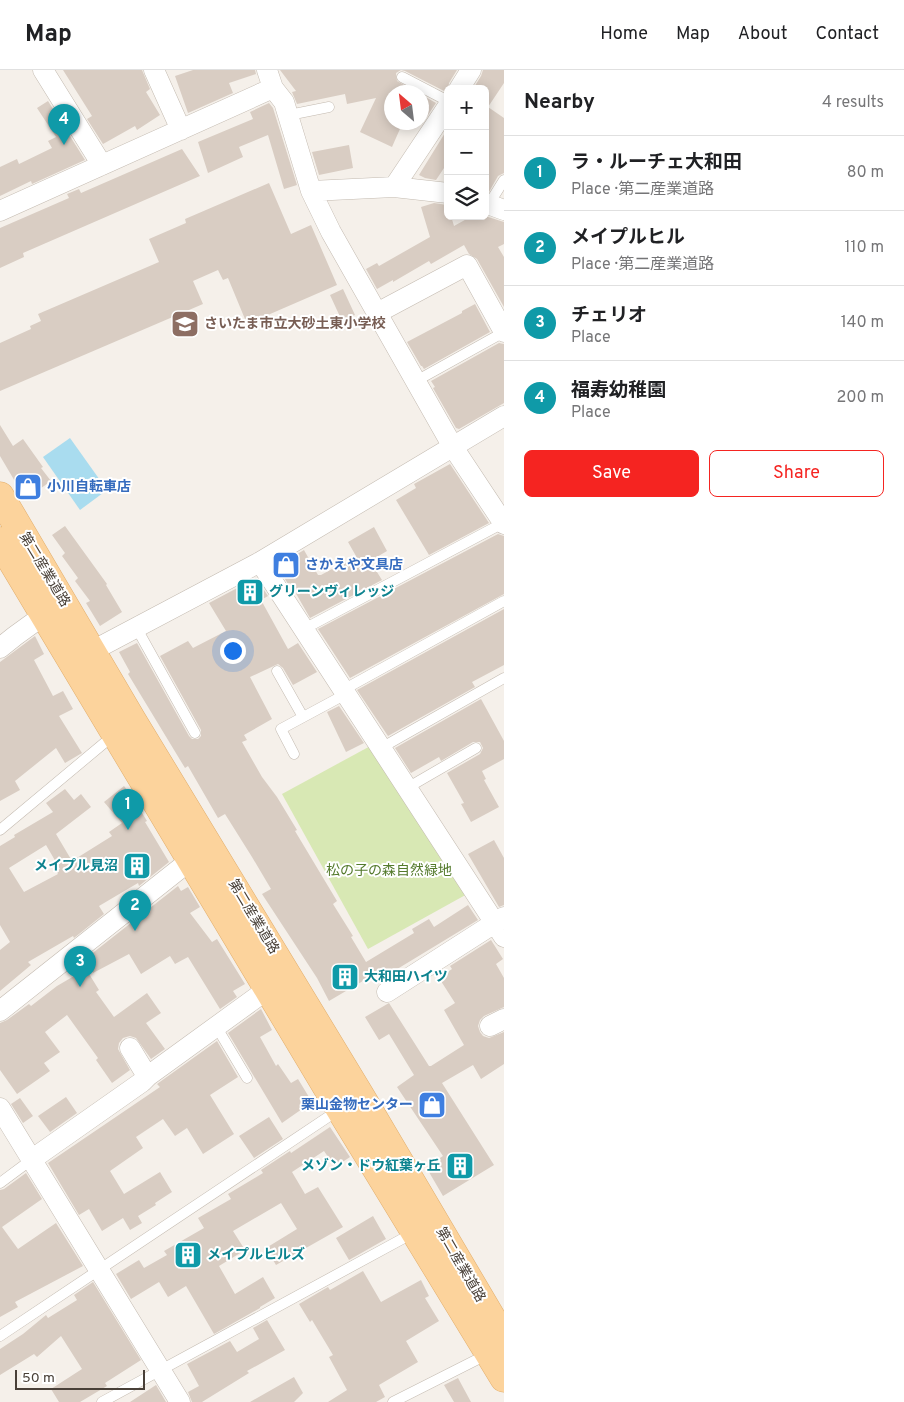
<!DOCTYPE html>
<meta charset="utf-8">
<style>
body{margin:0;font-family:Overpass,"Noto Sans JP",sans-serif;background:#f6f6f6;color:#202124}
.controls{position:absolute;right:15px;top:15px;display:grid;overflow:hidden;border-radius:8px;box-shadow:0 2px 12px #0003}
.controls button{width:45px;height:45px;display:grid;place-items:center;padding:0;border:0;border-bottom:1px solid #e0e0e0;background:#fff;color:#202124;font:25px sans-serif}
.compass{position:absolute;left:384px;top:15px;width:45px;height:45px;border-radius:50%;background:#fff;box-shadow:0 2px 12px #0003;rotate:332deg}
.scale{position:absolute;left:15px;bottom:12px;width:130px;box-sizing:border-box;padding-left:5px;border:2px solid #494038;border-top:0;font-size:14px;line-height:18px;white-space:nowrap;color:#494038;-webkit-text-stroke:4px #fff;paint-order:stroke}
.you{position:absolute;left:232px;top:580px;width:18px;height:18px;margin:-12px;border:4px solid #fff;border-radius:50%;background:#1a73e8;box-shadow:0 0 0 8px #1a73e833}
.badge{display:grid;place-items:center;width:32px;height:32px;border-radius:50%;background:#f52421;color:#fff;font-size:16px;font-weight:700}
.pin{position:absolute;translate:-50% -41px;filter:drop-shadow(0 1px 2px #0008)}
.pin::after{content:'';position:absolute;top:26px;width:18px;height:15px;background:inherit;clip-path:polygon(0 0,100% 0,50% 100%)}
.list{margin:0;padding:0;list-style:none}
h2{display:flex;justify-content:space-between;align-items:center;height:65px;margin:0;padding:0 20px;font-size:21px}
h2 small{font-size:16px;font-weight:400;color:#757577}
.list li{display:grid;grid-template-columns:32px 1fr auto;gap:15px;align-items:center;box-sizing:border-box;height:75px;padding:0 20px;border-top:1px solid #e0e0e0}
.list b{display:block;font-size:19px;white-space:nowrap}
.list p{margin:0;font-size:16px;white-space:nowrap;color:#757577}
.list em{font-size:16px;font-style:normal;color:#757577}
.actions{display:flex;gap:10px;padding:15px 20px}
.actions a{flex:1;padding:11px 0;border:1px solid #f52421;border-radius:8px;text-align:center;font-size:18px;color:#f52421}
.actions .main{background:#f52421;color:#fff}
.icon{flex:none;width:28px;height:28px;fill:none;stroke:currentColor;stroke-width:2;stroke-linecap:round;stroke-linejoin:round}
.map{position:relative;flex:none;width:504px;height:1332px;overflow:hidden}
header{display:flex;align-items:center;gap:30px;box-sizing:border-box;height:70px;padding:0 25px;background:#fff;border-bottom:1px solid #e0e0e0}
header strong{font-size:24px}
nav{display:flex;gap:28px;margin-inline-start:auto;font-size:18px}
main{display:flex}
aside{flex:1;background:#fff}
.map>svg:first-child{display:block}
.green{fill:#d8e8b4}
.water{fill:#a9dcef}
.building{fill:#d9cdc3;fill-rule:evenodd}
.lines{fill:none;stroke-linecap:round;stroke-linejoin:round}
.service-casing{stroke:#c3bab0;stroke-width:11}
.minor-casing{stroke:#c3bab0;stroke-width:21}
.primary-casing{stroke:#e2ae6c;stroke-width:29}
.service{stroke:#fff;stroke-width:10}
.minor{stroke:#fff;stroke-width:20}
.primary{stroke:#fcd39c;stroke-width:28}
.labels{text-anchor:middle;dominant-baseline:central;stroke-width:4;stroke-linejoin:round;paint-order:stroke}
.education-label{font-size:14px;font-weight:bold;fill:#785e54;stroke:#fff;text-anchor:start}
.shop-label{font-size:14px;font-weight:bold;fill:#366cbe;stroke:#fff;text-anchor:start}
.street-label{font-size:14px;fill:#494038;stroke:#fff}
.culture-label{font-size:14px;font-weight:bold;fill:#0d838f;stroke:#fff;text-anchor:start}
.park-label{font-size:14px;fill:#547a2c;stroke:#fff}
</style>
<header>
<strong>Map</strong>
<nav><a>Home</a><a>Map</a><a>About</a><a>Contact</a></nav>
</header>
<main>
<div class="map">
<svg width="504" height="1332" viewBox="0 0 504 1332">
<rect width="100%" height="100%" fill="#f5f0ea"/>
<path class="green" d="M374,674l95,149 -101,56 -86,-155z"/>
<path class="water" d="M70,368l37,52 -27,20 -37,-53z"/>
<path class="building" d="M63,0h79l8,19 -4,3 14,23 -23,15 -2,-4 -32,18 -16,-25 5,-3z
M193,0h62l1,4 -27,9 4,10 -45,20 -13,-37z
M280,0h177l-8,13 -1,10 -43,-22 -4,-1 -5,3 1,8 20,11h-25v30h11l-11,25 -32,-15 16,-34 -29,6 -2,-10 -48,10 -5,-12 4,-1z
M483,0h21v13l-16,24 16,11v55l-6,3 -9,16 -4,-1v-102h-12l8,-13z
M422,25l14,8 -14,21z
M48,31l37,59 -53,24 -1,-3 -31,15v-29l17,-8 2,5 33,-16 -4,-7 8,-4 -19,-29z
M269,33l4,5 24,77 -13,4 -16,-54 -29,12 4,10 -35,16 -10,-31 55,-23 -3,-7z
M448,58v34l-12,18 -11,-2 -6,-3z
M349,75l4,23 -34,7 -7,-23z
M182,79l18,27 -177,77 1,4 -24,11v-40l69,-30 -2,-4 12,-5 2,4z
M269,113l22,51 20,-9 26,60 -90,39 -19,-46 -5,2 -5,-10 -25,11 10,23 -203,87v-48l31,-14 -1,-3 11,-5 -3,-7 121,-52 -10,-23 37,-16 -1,-4z
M434,133l13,2 1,11h3l3,10 18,-10h13l19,6v22l-6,3 6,10v50l-27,-48 -8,-5 -5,-9 -33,19 -2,-3 -36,21v-2l-16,9 -11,-20 11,-6 2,3 51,-29 -9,-30z
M343,219l12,26 -13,6 -12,-26z
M475,234l15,28 -66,37 -2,-3h-1l-14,-24 55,-29v-2z
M499,273l5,1v59l-45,26 -3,-1 -23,-40 2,-1 -4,-6z
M0,355l13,21 10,-7 20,28 -2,1 10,13 -14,10 1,2 -12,7 -26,-44z
M450,394l39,59 -60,32 -33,-55 20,-12 -2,-4z
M65,456l42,58 -1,1 16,27 -22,14 -14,-23 4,-2 -15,-20 3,-3 -16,-22 3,-3 -13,-18z
M374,457l13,24 -17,10 12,19 -72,38 -20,-35 -2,1 -11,-18 27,-16 14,25h3l35,-19 -8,-14z
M498,464l6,2v58l-154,84 -32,-49z
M256,508l12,18 -7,4 27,49 10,-6 19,29 -24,13 -10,-17 -5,-4 -28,13 22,42 -28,16 3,5 -5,2 20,35 15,20 20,33 -2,1 42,70 -4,3 20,32 -2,1 15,25 48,-29 -2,-4 17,-10 5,8 34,-22 10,15 -89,54 -4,-6 -56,33 -12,-23 -55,-84 9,-5 -19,-32 -27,-43 -7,4 -30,-52 -3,2 -57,-94 2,-2 -11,-20 18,-9 52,93 3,3h6l3,-3v-6l-41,-74 28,-15 5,7 33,-17 -17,-28z
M504,539v56l-32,17 3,5 -87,49 -31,-46z
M35,566l9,18 -10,6 19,36 10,-5 10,18 -14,7 23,37 -17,10 -9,-15 -41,33 5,9 -20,11v-139z
M481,629l23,42v18l-22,12 4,8 -2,1 15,27 -28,15 -10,-18 3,-1 -17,-30 33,-19 3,-6 -3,-6h-7l-32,19 -2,-4 -28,16 -16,-25z
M339,636l25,37 -18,9 -19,-40z
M124,716l13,16 -1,1 11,18 -2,1 24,40 -30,24 -1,-3 -39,23 5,8 -30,24 -1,-2 -45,26 3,3 -31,26v-41l10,-8 -10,-17v-79l15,-9 -1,-2 39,-23 -7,-9 19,-14 9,11 7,-6 10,13 -35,27 16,27 40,-25 -3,-4 13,-9 -18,-21zM46,775l14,24 -4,2 2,3 -34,18 -15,-24z
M494,770l10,18v47l-5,2 -31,-53z
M178,816l3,5 7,-4 12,20 -10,6 22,29 5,-3 28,45 -12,7 4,6 -17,12 -32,-52 -13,7 -5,-8 -29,18 -12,-20 -36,19 -8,-14z
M491,870l12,19 -7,5 8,14v29l-20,9 -4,4 -2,6 2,6 3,4 6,2 15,-6v32l-23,15 -8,-14 -31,18 52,82 -51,31 -17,-29 17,-11 -46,-69 17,-12 -25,-41 -10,6 -14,-23 24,-14 40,63h2l33,-21 -20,-35 11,-7 -16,-25 13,-9 -2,-3z
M86,899l13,21 -3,2 18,25 33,-24 14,20 -15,10 19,26 -14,10 -15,-21 -6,-2 -7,2 -4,5 -1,6 12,21 -18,13 -16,-23 2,-2 -31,-43 -22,17 15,20 -16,11 6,8 -33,23 -17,-24v-47l7,-3 22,-16 2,2 26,-20z
M261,939l11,21 -12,7 16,29 2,-2 13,19 7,-4 14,23 -30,21 -54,-90z
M217,971l21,36 -28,18 24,39 -31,20 -16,-26 -12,8 -12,-17 -27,18 7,11 -33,23 14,23 36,-22 12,20 -17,11 1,2 -18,11 4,7 -12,7 -7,-12 -21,13 -13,-22 -10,6 -31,-52 112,-76 -3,-3z
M66,1027l11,16 -27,19 -12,-16z
M20,1028l13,18 -10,7 -12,-19z
M269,1047l14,22 -29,19 -15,-22z
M330,1057l20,30 -15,10 -11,-16 -32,21 13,22 13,-7 25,40 -67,38 -10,-17 31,-19 -16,-26 -48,28 12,19 -26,16 16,28 28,-17 12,21 -15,9v1l-46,26 -28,-48 -18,11 -9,-15 -28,17 -15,-25 23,-14 5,8 23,-13 -3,-4 40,-23 -6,-10 33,-19 -3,-5 35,-21 -2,-3 29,-19 1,2z
M26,1103l16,26 -40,28 16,22 38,-26 27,43 -68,36 3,5 -18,10v-127l4,-1z
M373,1146l13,23 -37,21 -13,-22z
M363,1201l18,31 40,-22 8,16 -4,2 14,23 -33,20 12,21 -39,23 6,12 -9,5h-48l19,-12 -18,-33 4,-2 -21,-35 -2,2 -11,-18 29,-17 2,3z
M93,1212l48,78 -36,23 2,3 -27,16h-21l-8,-13 31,-20 -21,-33 -24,21 -3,-3 -34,21v-26l23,-15 23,-19 2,3 29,-18 -3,-5z
M267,1250l18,30 -38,21 2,2 -47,29h-10l-4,-10 11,-6 -12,-22 43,-23 7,11 22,-13 -6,-11z
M294,1307l9,16 -9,9h-44z
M458,1308l13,24h-17l-10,-17z
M156,1315l10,17h-36z"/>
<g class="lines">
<defs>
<path id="service" d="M402,7l46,24
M289,45l40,-8
M489,134l15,-24
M416,311l88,-49
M136,557l59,106
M304,559l199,-106
M277,601l26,46
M343,620l161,-89
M381,678l123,-70
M294,684l-13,-25 65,-35
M407,718l69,-40
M0,760l115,-96
M216,956l31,52
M0,1113l31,-23
M0,1266l340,-227
M102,1332l313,-170
M393,1332l95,-48"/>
<path id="minor" d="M43,0l59,95
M154,0l27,60
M267,0l6,18 11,14 27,89 20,41 122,215 51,77
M459,19l12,-19
M394,117l54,-81
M311,121l83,-4 54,6
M485,133l19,7
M0,141l273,-123
M377,243l90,-48 37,67
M260,492l244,375
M0,578l15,-12 29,-21
M92,581l168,-89 244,-146
M387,922l117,-75
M0,941l192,-152
M490,956l14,-7
M130,978l17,28
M0,1038l180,294
M31,1090l111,-78 6,-6 131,-95"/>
<path id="primary" d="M0,426l132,224 229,377 143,242
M0,471l340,568 164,269"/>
</defs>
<use href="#service" class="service-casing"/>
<use href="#minor" class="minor-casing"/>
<use href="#primary" class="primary-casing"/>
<use href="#service" class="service"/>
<use href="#minor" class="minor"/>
<use href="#primary" class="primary"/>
</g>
<defs>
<symbol id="school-square" viewBox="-11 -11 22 22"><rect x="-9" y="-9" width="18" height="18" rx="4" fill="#8d6e63" stroke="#fff"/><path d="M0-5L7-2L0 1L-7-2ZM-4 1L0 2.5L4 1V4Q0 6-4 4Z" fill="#fff"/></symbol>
<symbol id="shop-square" viewBox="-11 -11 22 22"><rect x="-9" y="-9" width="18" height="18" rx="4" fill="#3f7fe0" stroke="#fff"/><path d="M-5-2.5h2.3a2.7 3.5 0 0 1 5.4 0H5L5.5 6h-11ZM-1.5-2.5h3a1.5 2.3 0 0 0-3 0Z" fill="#fff"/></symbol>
<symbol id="building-square" viewBox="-11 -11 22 22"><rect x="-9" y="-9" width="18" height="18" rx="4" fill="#0f9aa8" stroke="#fff"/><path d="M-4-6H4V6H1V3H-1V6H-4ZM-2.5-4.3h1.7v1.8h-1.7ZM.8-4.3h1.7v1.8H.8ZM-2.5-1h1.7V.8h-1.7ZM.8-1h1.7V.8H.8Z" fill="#fff"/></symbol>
</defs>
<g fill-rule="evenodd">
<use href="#school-square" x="169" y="238" width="32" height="32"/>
<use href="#shop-square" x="12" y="401" width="32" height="32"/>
<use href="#shop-square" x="270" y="479" width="32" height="32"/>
<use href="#building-square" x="234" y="506" width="32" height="32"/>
<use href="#building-square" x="121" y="780" width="32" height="32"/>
<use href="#building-square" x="329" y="891" width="32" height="32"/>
<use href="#shop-square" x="416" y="1019" width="32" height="32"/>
<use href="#building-square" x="444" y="1080" width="32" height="32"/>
<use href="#building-square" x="172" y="1169" width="32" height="32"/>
</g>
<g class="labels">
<g class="education-label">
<text x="204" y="254">さいたま市立大砂土東小学校</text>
</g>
<g class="shop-label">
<text x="47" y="417">小川自転車店</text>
<text x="305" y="495">さかえや文具店</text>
<text x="413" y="1035" text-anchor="end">栗山金物センター</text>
</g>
<g class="street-label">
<text transform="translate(44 500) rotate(59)">第二産業道路</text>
<text transform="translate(253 847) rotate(59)">第二産業道路</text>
<text transform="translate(460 1195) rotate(60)">第二産業道路</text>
</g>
<g class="culture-label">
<text x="269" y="522">グリーンヴィレッジ</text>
<text x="118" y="796" text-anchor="end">メイプル見沼</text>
<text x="364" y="907">大和田ハイツ</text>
<text x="441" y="1096" text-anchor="end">メゾン・ドウ紅葉ヶ丘</text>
<text x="207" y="1185">メイプルヒルズ</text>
</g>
<g class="park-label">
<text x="389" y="801">松の子の森自然緑地</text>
</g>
</g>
</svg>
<div class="controls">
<button>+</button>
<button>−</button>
<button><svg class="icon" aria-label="layers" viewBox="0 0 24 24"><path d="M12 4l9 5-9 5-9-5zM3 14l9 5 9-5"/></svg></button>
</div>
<svg class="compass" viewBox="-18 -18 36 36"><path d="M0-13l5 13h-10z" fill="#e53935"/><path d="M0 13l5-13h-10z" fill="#757577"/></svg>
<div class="scale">50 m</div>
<div class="you"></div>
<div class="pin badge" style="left:128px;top:760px;background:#0f9aa8">1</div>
<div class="pin badge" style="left:135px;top:861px;background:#0f9aa8">2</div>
<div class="pin badge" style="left:80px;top:917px;background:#0f9aa8">3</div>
<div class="pin badge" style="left:64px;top:75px;background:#0f9aa8">4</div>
</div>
<aside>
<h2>Nearby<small>4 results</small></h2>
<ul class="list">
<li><span class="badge" style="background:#0f9aa8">1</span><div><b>ラ・ルーチェ大和田</b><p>Place · 第二産業道路</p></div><em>80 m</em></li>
<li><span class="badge" style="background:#0f9aa8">2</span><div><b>メイプルヒル</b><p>Place · 第二産業道路</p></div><em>110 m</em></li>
<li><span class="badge" style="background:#0f9aa8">3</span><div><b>チェリオ</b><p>Place</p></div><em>140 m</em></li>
<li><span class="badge" style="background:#0f9aa8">4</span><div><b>福寿幼稚園</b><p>Place</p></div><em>200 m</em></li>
</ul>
<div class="actions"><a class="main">Save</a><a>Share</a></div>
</aside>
</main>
